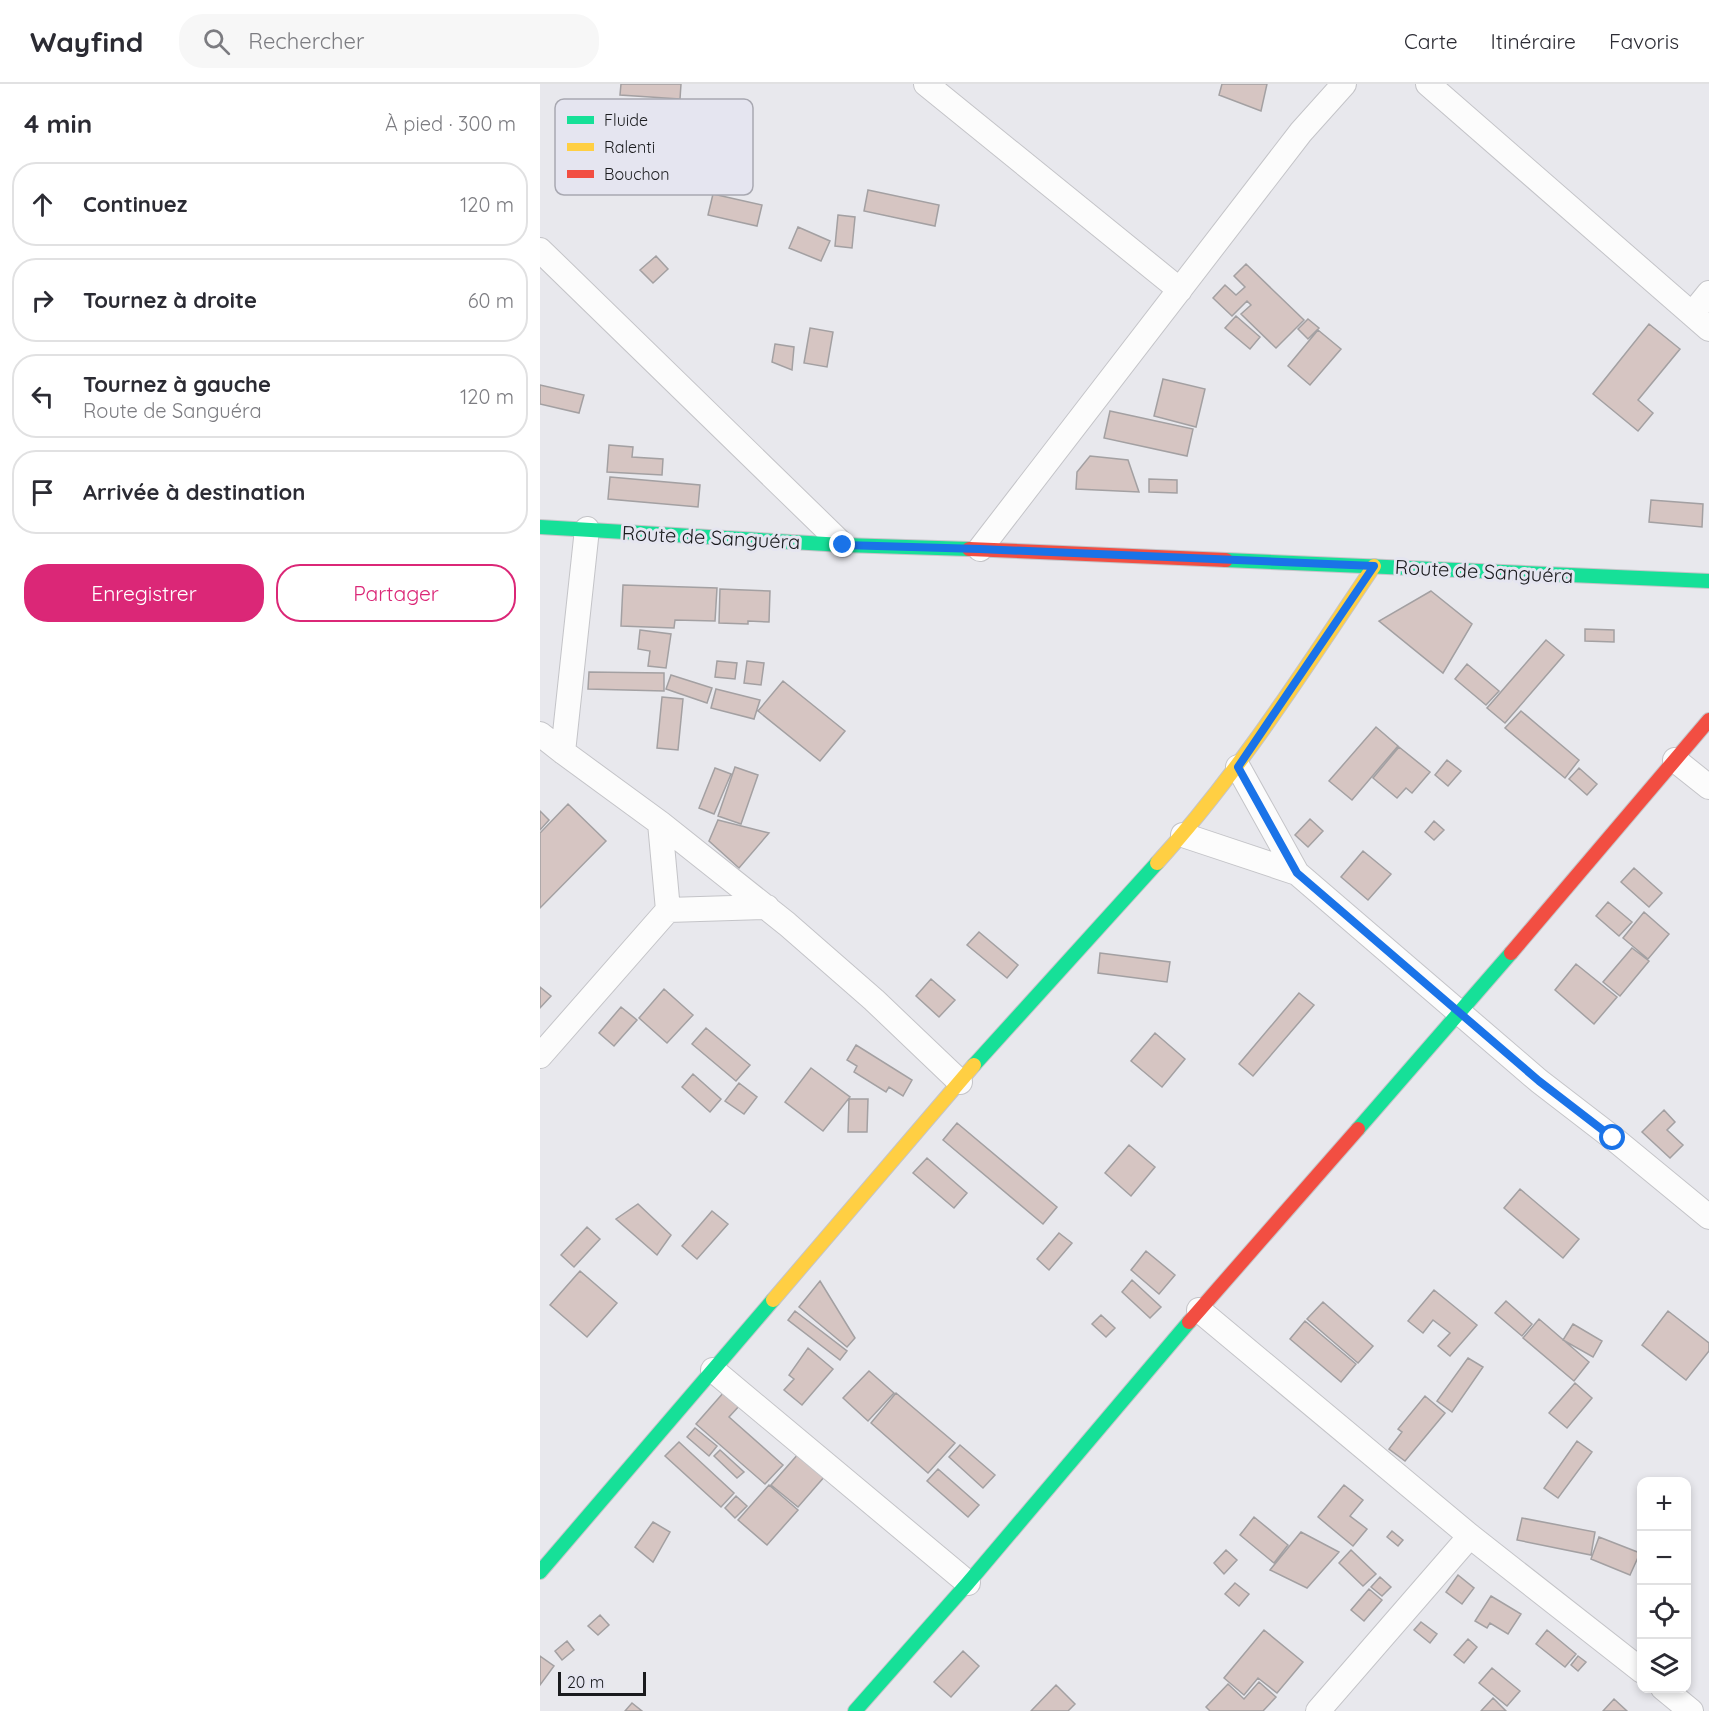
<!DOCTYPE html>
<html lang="fr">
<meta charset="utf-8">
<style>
body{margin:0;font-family:Quicksand,sans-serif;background:#f7f7f7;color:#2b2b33}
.controls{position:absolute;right:18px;bottom:18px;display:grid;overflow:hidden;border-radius:12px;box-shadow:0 3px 9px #0003}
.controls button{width:54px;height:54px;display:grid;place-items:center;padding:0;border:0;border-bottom:2px solid #e1e1e2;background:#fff;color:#2b2b33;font:30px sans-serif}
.scale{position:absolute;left:18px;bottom:15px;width:88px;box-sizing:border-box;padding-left:6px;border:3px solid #1a1b1e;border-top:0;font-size:16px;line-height:21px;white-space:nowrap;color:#1a1b1e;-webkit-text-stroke:4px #e5e5f0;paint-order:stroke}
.stop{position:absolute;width:18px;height:18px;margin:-14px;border:4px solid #1a73e8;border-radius:50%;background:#fff}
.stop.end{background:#1a73e8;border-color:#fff;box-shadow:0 2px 6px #0008}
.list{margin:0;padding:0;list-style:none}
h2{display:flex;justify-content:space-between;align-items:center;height:78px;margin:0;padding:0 24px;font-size:26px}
h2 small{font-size:20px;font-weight:400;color:#7c7c81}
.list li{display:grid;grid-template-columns:39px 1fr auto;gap:18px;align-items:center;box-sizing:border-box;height:84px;margin:0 12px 12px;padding:0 12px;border:2px solid #e1e1e2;border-radius:24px}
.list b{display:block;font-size:22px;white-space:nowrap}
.list p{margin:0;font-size:20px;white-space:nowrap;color:#7c7c81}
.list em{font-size:20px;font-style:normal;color:#7c7c81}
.actions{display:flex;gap:12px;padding:18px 24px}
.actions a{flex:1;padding:14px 0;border:2px solid #db2777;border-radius:24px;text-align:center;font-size:21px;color:#db2777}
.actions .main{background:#db2777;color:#fff}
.icon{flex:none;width:33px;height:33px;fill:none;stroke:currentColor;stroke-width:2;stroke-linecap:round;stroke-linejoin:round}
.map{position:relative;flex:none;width:1169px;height:1627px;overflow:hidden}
header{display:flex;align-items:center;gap:36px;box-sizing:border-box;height:84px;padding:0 30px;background:#fff;border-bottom:2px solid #e1e1e2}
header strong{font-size:28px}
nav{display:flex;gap:33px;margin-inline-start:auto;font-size:21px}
.search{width:420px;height:54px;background:#f7f7f7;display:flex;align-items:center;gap:15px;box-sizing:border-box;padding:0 21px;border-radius:24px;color:#7c7c81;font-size:22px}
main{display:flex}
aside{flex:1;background:#fff}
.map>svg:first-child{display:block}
.building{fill:#d6c5c2;stroke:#a3a0a2;stroke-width:1.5}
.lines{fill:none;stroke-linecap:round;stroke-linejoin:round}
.street-casing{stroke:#c4c4c8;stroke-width:26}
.fast-casing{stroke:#c4c4c8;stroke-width:16}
.slow-casing{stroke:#c4c4c8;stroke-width:16}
.jam-casing{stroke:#c4c4c8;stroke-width:16}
.street{stroke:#fcfcfc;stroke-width:24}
.fast{stroke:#16e098;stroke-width:14}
.slow{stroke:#ffcf43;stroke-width:14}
.jam{stroke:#f24e42;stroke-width:14}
.route{stroke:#1a73e8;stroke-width:8}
.labels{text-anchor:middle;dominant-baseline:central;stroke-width:6;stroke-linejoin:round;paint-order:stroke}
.street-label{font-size:20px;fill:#1a1b1e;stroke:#e5e5f0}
.key{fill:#e5e5f0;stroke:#a8a8b1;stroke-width:1.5}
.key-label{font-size:16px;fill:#1a1b1e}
</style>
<header>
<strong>Wayfind</strong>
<div class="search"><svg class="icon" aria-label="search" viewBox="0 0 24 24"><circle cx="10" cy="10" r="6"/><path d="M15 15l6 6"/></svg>Rechercher</div>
<nav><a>Carte</a><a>Itinéraire</a><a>Favoris</a></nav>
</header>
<main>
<aside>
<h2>4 min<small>À pied · 300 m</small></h2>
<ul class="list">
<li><svg class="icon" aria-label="ahead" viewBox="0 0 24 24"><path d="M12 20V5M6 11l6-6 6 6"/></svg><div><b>Continuez</b></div><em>120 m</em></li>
<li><svg class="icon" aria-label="right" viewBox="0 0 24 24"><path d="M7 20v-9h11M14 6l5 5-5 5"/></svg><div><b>Tournez à droite</b></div><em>60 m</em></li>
<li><svg class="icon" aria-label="left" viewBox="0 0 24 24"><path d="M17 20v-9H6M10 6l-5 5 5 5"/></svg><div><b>Tournez à gauche</b><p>Route de Sanguéra</p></div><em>120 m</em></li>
<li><svg class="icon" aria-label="arrive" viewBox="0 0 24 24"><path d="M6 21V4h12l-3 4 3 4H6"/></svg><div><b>Arrivée à destination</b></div></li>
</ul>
<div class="actions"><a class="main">Enregistrer</a><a>Partager</a></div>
</aside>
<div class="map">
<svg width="1169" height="1627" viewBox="0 0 1169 1627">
<rect width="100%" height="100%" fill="#e8e8ed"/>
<path class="building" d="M81,0h60l-1,15 -60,-4z
M682,0h45l-6,27 -42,-16z
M328,106l71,15 -4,21 -71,-15z
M173,110l49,11 -5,21 -49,-11z
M298,131l17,2 -3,31 -17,-2z
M258,143l32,14 -9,20 -32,-13z
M116,172l12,13 -15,14 -13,-13z
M706,180l58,56 -28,28 -35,-34 10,-9 -4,-4 -15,15 -19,-18 12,-13 11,10 9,-8 -11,-11z
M696,232l24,21 -10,12 -25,-21z
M768,235l11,9 -11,11 -10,-10z
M1109,240l31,25 -42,51 15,13 -15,18 -45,-37z
M270,244l23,4 -6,35 -23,-4z
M778,246l23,19 -31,36 -22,-19z
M235,260l19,3 -2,23 -20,-8z
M623,295l42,10 -9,38 -42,-11z
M0,301l44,10 -5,18 -39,-9z
M570,327l83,18 -6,27 -83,-18z
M69,361l24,2 -1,10 31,2 -1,16 -55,-3z
M550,372l38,4 11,32 -63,-3 1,-17z
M70,393l90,8 -2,22 -90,-8z
M609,395l28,1v13l-28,-1z
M1111,416l52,4 -1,23 -53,-5z
M83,501l94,3 -2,33 -40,-1 -1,8 -53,-2z
M180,505l50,2 -1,31 -21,-1v3l-29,-1z
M891,507l41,33 -29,49 -64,-52z
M1045,545l29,1v12l-29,-1z
M100,546l31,4 -5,34 -18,-2 2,-15 -12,-2z
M1006,556l18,15 -59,68 -18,-15z
M177,577l20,2 -2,16 -20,-2z
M207,577l17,2 -3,22 -17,-2z
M927,580l32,27 -13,14 -31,-26z
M49,588l75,1v18l-76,-2z
M131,591l41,13 -5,15 -41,-14z
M243,597l62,50 -25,30 -62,-50z
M176,605l44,11 -6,19 -43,-11z
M122,613l21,2 -5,51 -21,-2z
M981,627l58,49 -14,18 -60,-50z
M836,643l22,19 -46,54 -23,-19z
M859,663l31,25 -18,21 -6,-5 -9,10 -24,-20z
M907,676l14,11 -13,15 -13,-11z
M195,683l23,8 -17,49 -23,-8z
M175,684l16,6 -17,40 -15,-6z
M1039,684l18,16 -10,11 -18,-16z
M28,720l38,37 -66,67v-75z
M0,727l9,9 -9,10z
M770,735l13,12 -15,16 -13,-12z
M178,736l51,13 -30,35 -30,-27z
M894,737l10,9 -10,10 -9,-8z
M823,767l28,23 -23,26 -27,-23z
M1094,784l28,25 -13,14 -28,-25z
M1068,818l24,20 -13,14 -23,-20z
M1104,828l25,22 -21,25 -25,-21z
M439,848l39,33 -11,13 -40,-33z
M1092,864l17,13 -29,35 -17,-14z
M560,869l70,9 -3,20 -69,-9z
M1036,880l41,33 -23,27 -39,-34z
M391,895l24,21 -16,17 -23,-21z
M0,903l11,9 -11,12z
M124,905l29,26 -26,28 -28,-25z
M759,909l15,12 -61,71 -14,-12z
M81,923l16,13 -23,26 -15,-13z
M166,944l44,37 -14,16 -44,-37z
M615,949l30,26 -23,28 -31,-26z
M316,961l56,35 -9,16 -14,-9 -3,5 -32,-20 3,-6 -10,-6z
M271,984l39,29 -27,34 -38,-29z
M153,990l28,25 -11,13 -28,-25z
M199,999l18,14 -13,17 -19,-13z
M309,1015h19l-1,33h-19z
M1124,1026l11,12 -8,8 16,15 -13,13 -28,-26z
M417,1039l100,84 -14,17 -100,-84z
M589,1061l26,22 -24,29 -26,-23z
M387,1074l40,35 -13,15 -41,-35z
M980,1105l59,50 -16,19 -59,-50z
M98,1120l33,31 -14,20 -41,-36z
M172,1127l16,13 -31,35 -15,-13z
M47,1143l13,12 -26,28 -13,-12z
M519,1149l13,10 -23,27 -12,-11z
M606,1167l29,24 -16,19 -28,-24z
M40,1187l37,32 -30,34 -37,-32z
M592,1196l29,27 -11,11 -28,-26z
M280,1197l35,57 -8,9 -48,-40z
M894,1206l43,35 -27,31 -12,-10 12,-13 -17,-13 -10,13 -15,-12z
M966,1217l26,23 -10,12 -27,-23z
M783,1218l50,44 -15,17 -51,-44z
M255,1227l52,40 -7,9 -52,-40z
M1128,1227l41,32v8l-23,29 -44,-35z
M561,1231l14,13 -9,9 -14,-13z
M999,1235l50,43 -15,19 -51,-43z
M765,1237l51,43 -15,18 -51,-43z
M1033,1240l29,17 -9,16 -30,-17z
M268,1264l25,21 -31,36 -18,-15 10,-11 -5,-4z
M928,1274l15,9 -31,45 -15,-11z
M329,1287l25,22 -26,28 -25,-23z
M1035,1299l17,15 -25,30 -18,-15z
M184,1308l16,13 -11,12 54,48 -18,19 -69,-60z
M356,1309l59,50 -27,30 -57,-50z
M885,1312l20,17 -40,48 -16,-12 13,-17 -4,-3z
M155,1344l22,18 -8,10 -22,-19z
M1037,1357l15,11 -34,46 -14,-10z
M139,1358l55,51 -13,14 -56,-51z
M420,1361l35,30 -12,13 -34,-31z
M180,1366l24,22 -7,6 -23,-22z
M259,1369l26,23 -27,31 -27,-22z
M398,1385l41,36 -11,12 -41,-36z
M229,1401l29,25 -31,35 -29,-25z
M804,1401l19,15 -13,16 17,13 -14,17 -35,-29z
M196,1412l11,10 -12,12 -10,-10z
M714,1433l34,28 -14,18 -34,-28z
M982,1434l73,14 -4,23 -74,-15z
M113,1438l17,10 -17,30 -18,-15z
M852,1447l11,9 -5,6 -11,-9z
M761,1448l38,20 -32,36 -37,-18z
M1059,1453l41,16 -10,22 -39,-16z
M686,1466l11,10 -13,14 -10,-11z
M811,1466l25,24 -13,12 -24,-23z
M918,1491l16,13 -12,16 -16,-12z
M840,1493l11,10 -9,9 -11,-9z
M695,1499l14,11 -10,12 -14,-12z
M829,1505l13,11 -18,21 -13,-11z
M951,1512l30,18 -13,20 -18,-11 -3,5 -12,-7z
M60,1531l9,10 -11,10 -10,-9z
M881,1538l16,12 -7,9 -16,-13z
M724,1546l39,32 -26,31 -19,-15 -14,17 -20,-17z
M1007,1546l29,24 -11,13 -29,-23z
M928,1555l9,8 -13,16 -10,-8z
M27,1557l7,9 -12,10 -7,-9z
M423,1567l16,15 -28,31 -17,-15z
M0,1572l14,10 -14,19z
M1038,1572l8,6 -8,9 -7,-6z
M952,1584l28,23 -13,15 -28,-23z
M719,1598l17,15 -13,14h-53l-4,-4 22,-23 16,15z
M516,1601l19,19 -7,7h-37z
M953,1614l13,13h-25z
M1074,1615l13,12h-24z
M92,1619l10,8h-17z"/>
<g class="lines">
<defs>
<path id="street" d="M386,0l254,206
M888,0l281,245
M0,166l303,295
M1152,230l17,-21
M440,465l321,-417 43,-48
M0,650l23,18 97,71 127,101 87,76 86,82
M23,668l24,-223
M1135,676l34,27
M698,683l59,106 242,208 74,57 96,79
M643,751l114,38
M128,826l99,-3
M0,972l128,-146 -8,-87
M659,1226l271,226 172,135
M173,1286l255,213
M1123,1604l28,23
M778,1627l152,-175"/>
<path id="fast" d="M0,443l303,18 126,4
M686,476l483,21
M434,981l183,-202
M818,1045l153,-176
M0,1488l233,-272
M315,1627l113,-128 221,-261"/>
<path id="slow" d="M617,779c83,-91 148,-195 217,-297
M233,1216l201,-235"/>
<path id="jam" d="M429,465l257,11
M971,869l198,-233
M649,1238l169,-193"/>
</defs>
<use href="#street" class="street-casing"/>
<use href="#fast" class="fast-casing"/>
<use href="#slow" class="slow-casing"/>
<use href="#jam" class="jam-casing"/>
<use href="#street" class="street"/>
<use href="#fast" class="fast"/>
<use href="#slow" class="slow"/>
<use href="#jam" class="jam"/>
</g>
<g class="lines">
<path class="route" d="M303,461l137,4 394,17 -136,201 59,106 242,208 74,57"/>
</g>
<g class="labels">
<g class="street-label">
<text transform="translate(171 453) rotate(3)">Route de Sanguéra</text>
<text transform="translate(944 487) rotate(3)">Route de Sanguéra</text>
</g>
</g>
<rect x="15" y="15" width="198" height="96" rx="9" class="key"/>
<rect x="27" y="32" width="27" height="8" fill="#16e098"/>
<rect x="27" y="59" width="27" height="8" fill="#ffcf43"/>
<rect x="27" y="86" width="27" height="8" fill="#f24e42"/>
<g class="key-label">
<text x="64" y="42">Fluide</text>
<text x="64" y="69">Ralenti</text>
<text x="64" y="96">Bouchon</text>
</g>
</svg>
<div class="controls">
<button>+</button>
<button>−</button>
<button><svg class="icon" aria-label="locate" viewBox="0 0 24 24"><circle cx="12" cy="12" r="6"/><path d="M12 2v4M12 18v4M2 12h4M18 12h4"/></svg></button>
<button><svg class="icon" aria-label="layers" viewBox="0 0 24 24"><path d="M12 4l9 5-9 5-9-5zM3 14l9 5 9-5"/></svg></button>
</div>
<div class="scale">20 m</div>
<div class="stop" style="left:1073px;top:1054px"></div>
<div class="stop end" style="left:303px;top:461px"></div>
</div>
</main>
